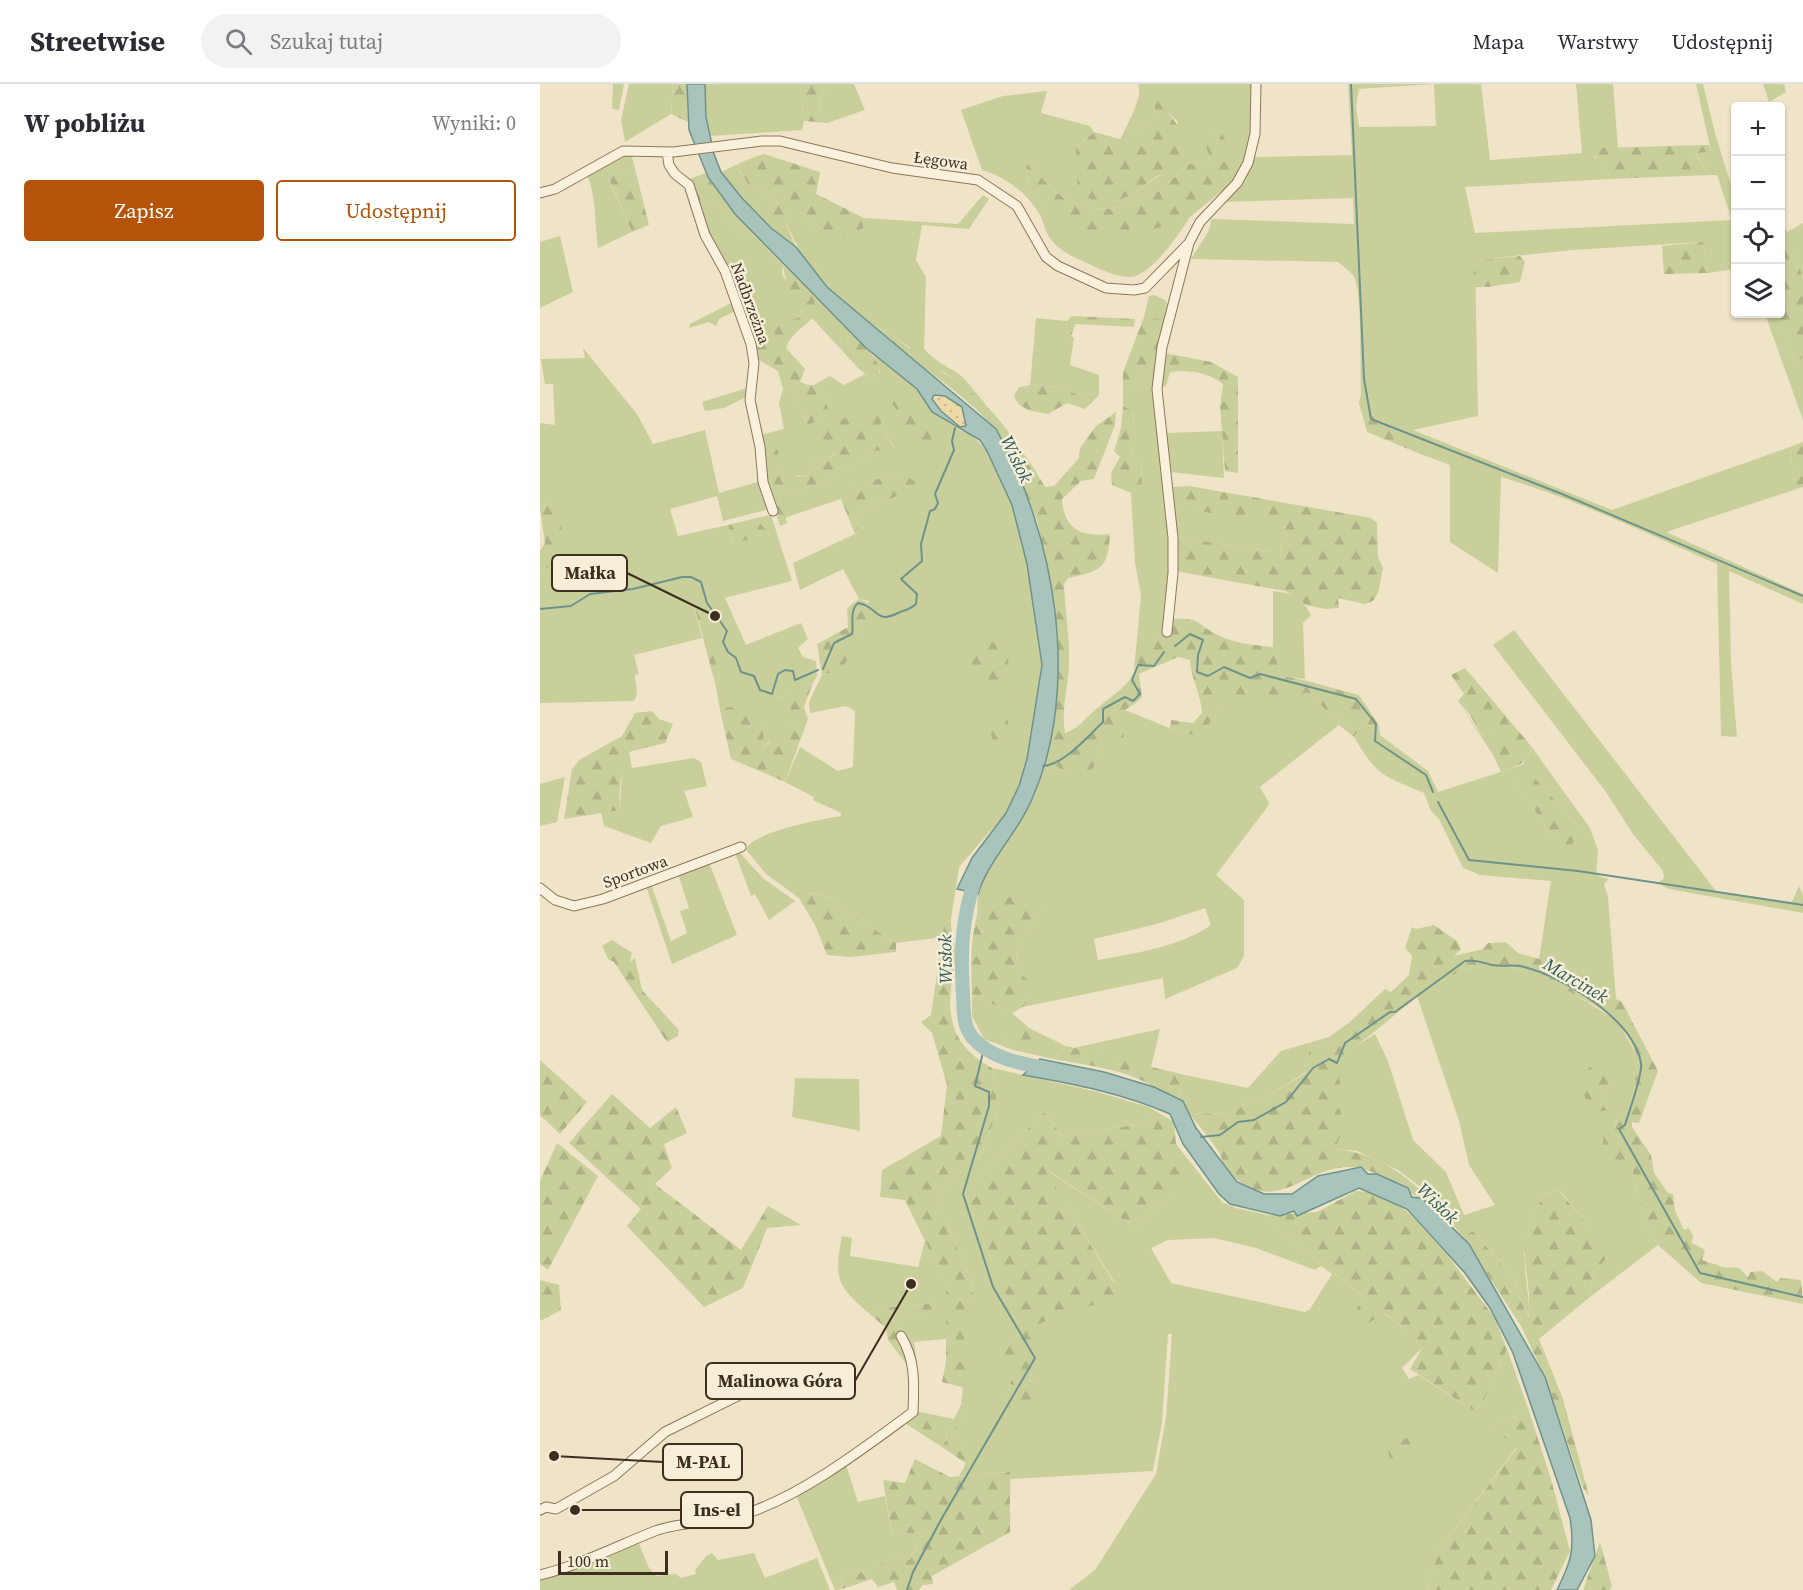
<!DOCTYPE html>
<html lang="pl">
<meta charset="utf-8">
<style>
body{margin:0;font-family:"Source Serif 4",serif;background:#f2f2f3;color:#2b2b33}
.controls{position:absolute;right:18px;top:18px;display:grid;overflow:hidden;border-radius:6px;box-shadow:0 2px 4px #0004}
.controls button{width:54px;height:54px;display:grid;place-items:center;padding:0;border:0;border-bottom:2px solid #e1e1e2;background:#fff;color:#2b2b33;font:30px sans-serif}
.scale{position:absolute;left:18px;bottom:15px;width:110px;box-sizing:border-box;padding-left:6px;border:3px solid #3d2e20;border-top:0;font-size:16px;line-height:21px;white-space:nowrap;color:#3d2e20;-webkit-text-stroke:4px #f7eed8;paint-order:stroke}
.list{margin:0;padding:0;list-style:none}
h2{display:flex;justify-content:space-between;align-items:center;height:78px;margin:0;padding:0 24px;font-size:26px}
h2 small{font-size:20px;font-weight:400;color:#7c7c81}
.actions{display:flex;gap:12px;padding:18px 24px}
.actions a{flex:1;padding:14px 0;border:2px solid #b45309;border-radius:6px;text-align:center;font-size:21px;color:#b45309}
.actions .main{background:#b45309;color:#fff}
.icon{flex:none;width:33px;height:33px;fill:none;stroke:currentColor;stroke-width:2;stroke-linecap:round;stroke-linejoin:round}
.map{position:relative;flex:none;width:1263px;height:1506px;overflow:hidden}
header{display:flex;align-items:center;gap:36px;box-sizing:border-box;height:84px;padding:0 30px;background:#fff;border-bottom:2px solid #e1e1e2}
header strong{font-size:28px}
nav{display:flex;gap:33px;margin-inline-start:auto;font-size:21px}
.search{width:420px;height:54px;background:#f2f2f3;display:flex;align-items:center;gap:15px;box-sizing:border-box;padding:0 21px;border-radius:33px;color:#7c7c81;font-size:22px}
main{display:flex}
aside{flex:1;background:#fff}
.map>svg:first-child{display:block}
.green{fill:#c9cf9b;fill-rule:evenodd}
.forest{fill:url(#forest-firs)}
.sand{fill:url(#sand-dots)}
.water{fill:#a9c4bc;stroke:#6f938a;stroke-width:1.5;fill-rule:evenodd}
.lines{fill:none;stroke-linecap:round;stroke-linejoin:round}
.stream{stroke:#6f938a;stroke-width:2}
.river{stroke:#a9c4bc;stroke-width:14}
.minor-casing{stroke:#8d765c;stroke-width:11}
.minor{stroke:#faf1dc;stroke-width:9}
.labels{text-anchor:middle;dominant-baseline:central;stroke-width:5;stroke-linejoin:round;paint-order:stroke}
.street-label{font-size:16px;fill:#3d2e20;stroke:#f7eed8}
.water-label{font-size:18px;font-style:italic;fill:#2f5d5a;stroke:#f7eed8}
.leader{fill:none;stroke:#3d2e20;stroke-width:2}
.callout-dot{fill:#3d2e20;stroke:#f7eed8;stroke-width:2}
.callout{fill:#f7eed8;stroke:#3d2e20;stroke-width:2}
.callout-label{font-size:18px;text-anchor:middle;font-weight:bold;fill:#3d2e20}
</style>
<header>
<strong>Streetwise</strong>
<div class="search"><svg class="icon" aria-label="search" viewBox="0 0 24 24"><circle cx="10" cy="10" r="6"/><path d="M15 15l6 6"/></svg>Szukaj tutaj</div>
<nav><a>Mapa</a><a>Warstwy</a><a>Udostępnij</a></nav>
</header>
<main>
<aside>
<h2>W pobliżu<small>Wyniki: 0</small></h2>
<ul class="list">
</ul>
<div class="actions"><a class="main">Zapisz</a><a>Udostępnij</a></div>
</aside>
<div class="map">
<svg width="1263" height="1506" viewBox="0 0 1263 1506">
<defs>
<pattern id="forest-firs" width="22" height="20" patternUnits="userSpaceOnUse" patternTransform="scale(1.5)"><rect width="22" height="20" fill="#c9cf9b"/><path d="M5 1l3.5 6h-7zM16 11l3.5 6h-7z" fill="#aeb285"/></pattern>
<pattern id="sand-dots" width="8" height="8" patternUnits="userSpaceOnUse" patternTransform="scale(1.5)"><rect width="8" height="8" fill="#ecd9a5"/><path d="M2 2h.1M6 6h.1" fill="none" stroke="#cbbb8e" stroke-width="1.8" stroke-linecap="round"/></pattern>
</defs>
<rect width="100%" height="100%" fill="#f0e4c8"/>
<path class="green" d="M73,0h11l-5,26 -7,-1z
M89,0h44l-2,30 -46,28 -4,-22z
M165,0h95l4,37 -2,9 -91,6 -5,-19z
M293,0h21l11,26 -38,13 -8,-18 3,-14z
M598,0h115c-3,35 3,84 -30,106l13,-32 -14,-23 -10,-2 -2,25 -3,6h-19c-10,9 -20,21 -31,28 -49,30 -98,20 -126,-31l-5,5 3,23 19,23 120,12 22,-7c-10,16 -39,59 -60,60 -13,0 -32,-8 -43,-14 -14,-6 -28,-12 -37,-25 -5,-6 -6,-15 -9,-21 -12,-23 -35,-40 -59,-47l-21,-60 42,-14 44,-5 -6,22 49,13 4,6 -18,16 38,54 17,-7 28,-19 19,-54 -10,-10 -12,-1 -6,15 -18,3 -4,12 -7,-2c5,-14 23,-41 17,-55z
M808,0h133l9,76 92,-7 -6,-69h37l5,64h-24v10h11l5,21 -145,8 10,46 257,-13 -15,-45h-8l-14,-23 16,-1 -15,-67h7l12,49 20,65v71l-27,4 -5,-31 -130,8 -98,10 3,156 -65,14 199,80 178,-63 4,38 9,-1v3l-137,45 137,62v10l-74,-33 2,92 6,74 -16,-1 -4,-172c-72,-31 -141,-65 -216,-87l-3,96 -48,-31v-77l-32,-12 2,-7 -4,-8 -24,-9 -19,-14 -2,-18 -10,-3c-1,-24 1,-97 -6,-115 -3,-7 -11,-12 -17,-17l-147,-3 17,-27 4,-13 142,5 -1,-26 -131,4 21,-21 11,-24 98,-2zM894,0l2,42 -77,1 -3,-20 3,-18z
M1223,0h21l2,8 -17,10z
M91,69l4,16 -19,4 -7,7 23,52 -34,16c-3,-23 -2,-54 -11,-73z
M209,75l-10,11 9,14 15,5 14,12 -4,12 -17,-8 -4,3 -31,-36z
M443,111l6,4 -20,30 -47,-4 -6,35 10,17 -2,72c11,12 22,17 35,25 6,4 22,26 30,33l-43,-34 -27,-9 -10,-8 1,-8 -22,-17 -17,-4 -44,-40 -12,-16 5,-6 -12,-17 -8,3 -15,-30 5,-12 13,4 15,20 45,-5 1,-10 94,6z
M178,117l15,25 16,12 6,-2 28,29 -1,9 20,36 -4,8 -19,7 -2,12 -12,6 -17,-18 -12,-36 -35,-73v-11z
M1240,135l7,13 16,-9v56l-7,-26 -15,-7z
M20,152l13,56 -33,16v-66z
M614,211l11,5 5,7 -3,13 -23,-3 5,-21z
M274,212l38,38 -5,4 3,11 9,11 -1,8 -45,-49z
M193,218l2,9 -16,8 -3,7 -7,-4 -20,6 1,-4z
M1225,230h13l17,49 8,-6v63z
M496,234l31,3 -1,15 8,1 -4,28 29,10v20l-5,-2 -11,4 -23,-10 -30,-2z
M43,264l54,66 16,30 52,-14 14,63 42,-12 9,26 -4,3 -43,11 -6,-25 -47,13 8,27 50,-11 5,17 33,-12 -10,-12 15,-3 21,66 -67,17 21,47 55,-22 7,16 -10,9 5,9 13,4 1,15 -5,9 -10,-4 -16,10 -2,5 -9,2 19,23 -4,6 -27,19 -1,-26 -34,-13 -8,3 -4,-23 3,-12 -26,-73 9,36 -68,17 5,19 -4,1 2,20 -3,6 -94,2v-133l21,-6 -14,-62 -7,6v-85l15,2 -2,-41h-8l-4,-25 44,-1z
M334,271l43,34 15,23 29,19 9,2 17,18 25,54 11,39 19,106v15l-15,94 -8,27 -13,27 -47,54 -8,52 -7,6 -1,12 -47,6 -56,-35 -10,-11 -22,-4 -9,5 -33,-24 -20,-24c4,-18 77,-31 95,-34v-3l-28,-13 1,-3 -29,-15 15,-35 38,24 15,-4 2,-56 -9,-5 -36,7 -1,-11 13,-27h3l32,-26v-13l12,-35 -10,-2 -16,-30 -43,21 -7,-27 62,-29 3,-7 -2,-10 6,-6 54,-24 -15,-15 -57,18 -3,9 -57,19 -4,-23 45,-13 50,-31 19,-4 -14,-22 -45,27 -8,9 -16,2 -2,12c-26,5 -43,-17 -49,-40l24,-6 -5,-26 4,-14 17,-7 8,3 -4,7 -8,6 11,27 21,-9 -3,-20 -11,-11 16,-9 14,9 21,-11 9,7 6,-9z
M612,282l-2,21 4,4 14,121 2,60 -6,66c-15,1 -25,20 -30,33l7,-76 -6,-32 -4,-70 11,-7 -1,-25 -10,-5 4,-17 -2,-27 -10,-6v-13l11,-2 6,-15z
M207,304l-1,9 -22,11 -19,3 -3,-9z
M682,347l2,47 -54,-6 -4,-39z
M472,353l21,30 -10,-4 -6,9 -15,-31z
M634,423l111,17 -5,29 -104,-16z
M733,507c17,1 31,9 38,24l-8,8 2,56 -24,-3 -8,-29z
M974,546l202,261 76,11 7,-16 4,9v18l-134,-24 -11,-6 6,-5 -1,-7 -30,-37 -27,-42 -113,-147z
M762,609h10l14,18 21,6 -2,13 -6,-5 -79,62 9,16 -1,3 -52,69 28,25v56l-7,12 -72,31 -2,-21 -140,29 13,-21 -18,-13 -2,-24 27,-43 -66,9 1,-21 6,-20 49,-75 9,-25 14,-8 15,9 28,-18 4,-13 20,-35 61,25 23,-6 15,-26h81zM665,824l6,17c-31,22 -76,28 -113,35l-4,-21 63,-15z
M918,617l24,35 7,-5 11,4 -7,20z
M839,641l1,10 48,36 10,21 84,-27 8,-12 1,-7 59,82 8,22 -2,25 13,4 -5,5 4,13 8,102 -77,-40 12,-78 -71,-6 -17,-7 -24,-49 -8,-8 -7,-18c-42,-18 -46,-16 -70,-56l7,-11zM993,692l47,53 -26,8 -9,-9 -2,-6 -31,-43z
M89,668l3,16 62,-10 7,4 6,24 -23,5 9,26 -32,9 -10,17 -47,-17 -3,-14 19,-3 2,-43z
M25,693l-8,45 -17,4v-42z
M199,768l25,27 31,22 -26,19 -14,-26 -4,2 -16,-43z
M169,778l28,73 -65,29 -26,-78 5,-2 20,57 16,-8 -7,-22 9,-3 -11,-34z
M951,879l48,10 79,48 21,39 -6,11 3,11 -5,17 -15,22 -2,7 18,41 12,49 14,27 -68,52 3,-22 18,-24 -51,-60 -14,2c-33,46 -19,73 -16,125l-9,-16 -8,-25 -40,-46 -10,6 -40,-48 -25,-19 -41,-19 -23,-2 -2,-56 9,-7 -2,-9 3,-22 33,-21 13,27 25,79 33,32 18,43 31,-10 -26,-40 -10,-44 -42,-125 36,-23zM1044,987l26,11 -6,7 4,21z
M432,911l40,18 17,15 37,18 -13,13 -31,-7 11,-12 -30,-4 10,14 -29,-11 -12,-23z
M620,945l-9,38 -78,-19z
M789,953l1,7 -18,2 -8,17 2,9 -45,28 -15,3 -13,10 -43,1 -11,-15 6,-24 63,13 33,-37z
M452,984l102,23 55,16 -5,17 -59,7 -21,7 -20,-26 -79,82 55,136 -13,18 6,27 -8,25 19,-19 14,-1v-56l82,-44 -5,3 -68,-109 1,-3 87,56 16,-17 25,-14 -20,-52h20l46,58 14,6 32,7 14,18 143,112 -23,23 7,11 9,-4 56,36 9,-9 24,-53 22,62 -38,15 26,21 -78,103 -12,40h-358l26,-20 61,-96 10,-57 6,-83h-4l-6,89 -9,48 -143,8v-7l-51,4c13,-20 8,-25 -4,-44l10,-28 -4,1 13,-118 -38,-90 46,-44 16,-45zM674,1154l42,10 59,22 6,-4 11,8 -22,35 -5,3 -134,-29 -20,-35 17,-8z
M255,994l64,1 1,52 -68,-14z
M302,1152l10,2 -2,18 68,11 7,-27 21,44v55l-32,3 -23,-24 53,-9 -11,-7c-19,6 -36,3 -55,7l-6,7c-34,-30 -39,-34 -30,-80z
M1009,1280l12,30 -14,-3 -4,-18z
M367,1336l38,8 2,9 -5,10 -39,-25z
M306,1381l12,37 27,-6 7,39 30,-3 -12,28 -14,-4 -27,14 -28,7 1,12 -7,1 -39,-95z
M98,1457l11,27 7,8 20,-2 5,4 15,-4 -1,-4 11,-14 6,-3 6,7 36,-7 11,25 52,-20 13,32h-290v-17z"/>
<path class="forest" d="M133,0h14l1,38 -17,-8z
M260,0h33l-11,7 -3,14 8,18 -23,-2z
M627,9l6,6 -5,13 18,25 -6,23 -49,35 -17,7 -19,-1 -17,-8 -2,-45 18,-16 34,9 4,-12 18,-3 6,-15 -3,-9z
M672,49l10,1 15,24 -14,32 -33,27 -53,18 -58,-3 -31,-20 -19,-23 -3,-23 5,-5c28,51 77,61 126,31 11,-7 21,-19 31,-28h19l3,-6 -4,-11z
M1169,61l2,7 -16,1 14,22 -99,4 -5,-20 -17,-3 6,-8z
M224,70l56,18 -4,22 48,24 -1,10 -18,9 -27,-4 -15,-20 -13,-3 -5,11 11,26 -25,-19 -19,-20 4,-3 17,7 4,-11 -14,-12 -15,-5 -9,-15 10,-10z
M95,85l14,56 -17,7 -23,-53 7,-6z
M166,89l29,41 20,22 -6,2 -16,-12 -15,-25 -17,4 -12,-26z
M1163,158l5,31 -44,1 -2,-28z
M1241,162l15,6 7,27v78l-8,6 -17,-49h2z
M268,164l15,7 -3,10 -5,6 -15,-20z
M980,172l5,6 -5,20 -32,5h-14v-27z
M243,181l31,31c0,6 1,14 0,20 -2,6 -23,16 -28,32l19,21 -5,13 -17,7 -5,-18 -21,-12 -9,-34 16,5 1,13 11,-6 -5,-12 27,-7 4,-7 -15,-24z
M532,232l63,3 -1,8 -59,-3 -4,13 -5,-1 1,-15z
M604,233l23,3 -13,71 -4,-4 1,-20 -11,9 -6,15 -11,2v-21z
M334,245l14,2 22,18 -1,7z
M312,250c14,14 30,24 27,46l-5,1 -16,-13 1,-8 -9,-11 -3,-11z
M625,269l46,9 27,15v96l-13,-2 -5,-64 3,-23c-14,-11 -35,-15 -53,-12l-4,14 -5,1z
M379,280c33,5 75,45 93,73l-10,4c-17,-31 -55,-55 -83,-77z
M268,301h6l11,11 4,20 -22,9 -11,-27 8,-6z
M490,301l30,2 23,10 11,-4 5,2 -14,14 -18,-6 -19,11c-14,-3 -28,-3 -34,-18l5,-9z
M352,305l23,30 7,1 18,27 -1,5 -13,6 -37,-60z
M821,310l10,3 2,18 19,14 24,9 4,8 -2,7 -51,-21 -8,-29z
M341,322l3,11 -4,8 14,23 -19,3 -50,31 -45,13 7,28 -7,3 -15,-46 -1,-28 14,-2 1,18 15,1 3,8 12,-2 2,-12 16,-2 8,-8 -16,-14 4,-13z
M583,322l10,5 2,28 -4,17 10,5 1,26 -11,6 -19,-8 -1,-12 9,-16 -6,-6 7,-23z
M576,328l-1,13 -21,54 -13,2 -19,18c2,31 20,38 48,35 -2,36 -10,37 -42,44l-4,6c1,26 6,53 5,80 -1,23 -8,47 -4,69 16,-6 17,-12 30,-23 23,-20 44,-27 45,-64l30,-11 2,-16c31,-2 24,6 48,17 18,8 34,9 53,11l8,29c27,3 52,13 78,19l20,30 -18,1 -7,11 -9,-7 1,-13 -20,-6 -14,-18h-9v9h-81l-15,26 -8,7 -15,-1 -14,-6 1,-8 22,3 9,-10c-1,-19 -11,-34 -12,-53l-12,-3 -39,17 3,23c-8,10 -17,10 -24,20l5,5 1,15 -21,7 -4,13 -9,16 -19,2 -15,-9 -14,8 14,-69 2,-55 -13,-91 -8,-39 -20,-48 6,-9 10,4 12,20 9,-1 25,-28 1,-10 16,-22z
M1263,358v42l-9,2 -4,-39z
M361,388l14,10 2,5 -55,24 -6,6 2,10 -3,7 -14,-35 2,-9z
M649,402l182,32 6,5 1,34 5,11 -5,25 -5,8 -8,3 -27,-6 1,10 -14,1 -19,-4 -21,-14 -110,-20 1,-34 104,16 5,-28 -111,-18 -1,-20z
M7,418l19,34 -6,11 2,17 -22,6v-19l5,-8 -5,-35z
M216,434l10,12 -2,8 -31,4 -5,-17z
M319,515l14,6 -2,13 -9,4 -5,14v13l-18,21 -17,5 -5,-31 31,-17 -1,-19z
M153,517h6l20,74 -3,12z
M452,558l18,6 -8,54h-18l-8,-26 -8,-3 -4,-20z
M925,584l66,78c-1,17 -16,21 -30,26l-8,-17 6,-20 -10,-4 -7,5 -12,-21 -12,-14 6,-7 -13,-19z
M248,594l9,5 5,-2 10,4 -8,22 4,12 -23,63 -54,-23 -11,-49 8,-3 33,4 3,35 6,-4 2,-15h18l4,-6 -10,-10 -8,-2 -3,-7 2,-4 9,-2 2,-5 -6,-3 3,-7z
M466,625l5,36 -10,8 -8,-8 -5,-31z
M112,627l7,8 14,5 -8,19 -36,9c-9,19 -10,37 -9,58l-56,9 8,-50 7,-9 43,-24 13,-23z
M986,690l7,2 47,53 -10,20 -8,4 -11,-6 3,-10 -9,-9 -2,-6 -31,-43z
M267,809l23,4 10,11 56,35v9l-46,5 -23,-2 -12,-30 -16,-27z
M473,811l10,7 20,4 -27,43 2,24 19,12 -14,22 -11,6 -40,-18c-1,-27 -2,-53 5,-80z
M411,835c-1,12 4,20 4,32 1,12 -3,25 -4,37 -4,38 7,61 41,80l6,40 -16,45 -46,44 38,90 -9,101 -23,-6 4,-20v-53l-55,9 23,24 3,21 -9,3 -20,-26 -2,-12 -14,-12 6,-7c19,-4 36,-1 55,-7l13,6v-24l-41,-84 -25,-3 2,-27 59,-34 6,-51 -15,-52 -11,-11 10,-7 13,-90z
M894,841l23,16 4,8 -7,7 29,-7 5,-6 18,-1 12,11 25,7 79,42 36,69 -19,52 -7,-1v5l19,28 3,18 14,20 5,1 2,17 9,19 5,-2 4,8 -1,7 13,7 -3,10 21,7 16,1 9,9 2,-5 12,-1 15,11 3,-4 21,2 2,24 -102,-21 -43,-38 -14,-27 -12,-49 -23,5 -8,-14 3,-28 10,-4 9,-24 8,-5 5,-17 -3,-11 6,-11c-6,-12 -13,-32 -23,-40 -14,-12 -34,-21 -51,-31 -103,-63 -144,14 -223,67l7,14 -10,7 2,9 -8,7 13,32 -12,24c54,4 87,39 121,78 -19,-2 -27,-23 -42,-33 -11,-8 -37,-22 -50,-25 -53,-14 -85,56 -135,2 -5,-5 -6,-14 -10,-20 -8,-13 -19,-25 -28,-37l43,-1 13,-10 15,-3 45,-27 -2,-10 8,-17 18,-2 -1,-7 21,-15 35,-33 6,3 18,-17 3,-19 -7,-8 7,-21 4,2z
M72,856l20,13 -2,9 5,-4 7,32 37,40 -1,6 -11,6 -53,-80 -6,-3 -6,-13z
M476,941l13,3 5,13 -12,11 -9,-2 -10,-14z
M526,962l119,29 -6,24c-15,-3 -24,-13 -38,-19 -27,-12 -59,-16 -88,-21z
M0,976l47,42 -27,32 -20,-19z
M1056,979l6,1 8,18 -6,7 4,21 -17,3 -9,-24 2,-18z
M72,1010l38,34 26,-21 11,26 -23,11 8,24 -17,16 86,66 27,-44 33,19 -34,3 -24,60 -39,19 -77,-81 14,-17 -72,-66z
M609,1023l25,15 2,22h-19l26,32 -7,20 -25,14 -16,17 -86,-56 -2,2 67,110 6,-3 3,15 -85,29v56l-13,1 8,18 -4,7 -10,5 -11,-5 -3,-6 8,-25 -15,-22 9,-5 13,-18 -55,-136 79,-82 20,26 21,-7 59,-7z
M17,1059l41,33 -50,94 -8,-6v-83z
M816,1107l30,3 27,23 35,39 46,61 13,32 -24,53 -9,9 -64,-42 14,-24 -39,-32 -22,13 -9,-13 10,-16 -82,-64 -14,-18 49,-3z
M1019,1107l53,60 -19,24 -3,22 -51,42 10,25 -6,9 -22,-47 -58,-89 10,-6 40,46 8,25 8,15c3,-55 -20,-71 17,-124z
M0,1196l19,5 2,25 -21,11z
M1007,1307l14,3 2,5 26,97 -6,-8 -22,-64 -12,-19z
M425,1320l-10,28 12,19v13l-25,-17 5,-9 -2,-10 -10,8 -28,-16 9,-9 38,8 7,-14z
M989,1327l22,68 19,72 -19,39h-124l12,-40 78,-102 -26,-22z
M907,1335l4,3v9l-61,28 -3,-12z
M375,1375l35,18 60,-5v60l-78,44 1,8 -10,1 -4,5h-22l-3,-8 -16,5 -6,-8 -30,10 -1,-12 28,-7 27,-14 14,4 12,-28 -30,3 -9,-55 22,3z
M1060,1458l12,44 -2,4h-27z"/>
<path class="sand" d="M394,311l11,1 17,11 4,19 -6,1c-11,-10 -23,-17 -29,-31z"/>
<path class="water" d="M147,0h18l1,33 8,37 7,18 21,26 29,30 25,19 31,40 169,142c59,104 86,258 36,370 -14,34 -43,60 -54,95l-21,-5 15,-31 34,-45 13,-27 8,-27 15,-94 -15,-101 -15,-59 -25,-54 -7,-11 -48,-28 -15,-23 -51,-41 -131,-134 -27,-37 -19,-47zM394,311l11,1 17,11 4,19 -6,1 -19,-16 -9,-12z
M500,975l64,13 50,15 29,14 13,27 41,54 27,12h28l26,-18 43,-9 7,7h9l31,14 4,9 11,2 46,45 76,133 46,143 4,36 -18,34h-20c14,-28 18,-41 13,-72l-57,-165 -23,-45 -25,-35 -58,-64 -48,-21 -62,28 -3,-5 -14,5 -50,-12 -11,-10 -36,-50 -13,-30c-48,-21 -96,-30 -147,-39z"/>
<g class="lines">
<path class="stream" d="M811,0l13,295 7,40 191,75 241,102
M0,525l31,-3 19,-12 43,-5 49,-12h9l10,5 6,21 20,28 -4,11 5,10 8,6 5,14 13,4 6,14 12,4 6,-20 7,-4 8,1 2,9 23,-10
M635,562l15,-12 13,6 -5,15 -1,17 11,4 16,-9 26,11 10,-4 96,25 20,25 -1,17 51,34 7,17
M283,585l11,-26 18,-9c2,-10 -3,-23 6,-31 20,3 17,22 40,10 6,-3 12,-3 18,-9l1,-10 -16,-15 21,-18 -1,-17 9,-33 5,-2 3,-6 -3,-9 19,-44 -2,-9 3,-13
M503,682c22,-2 44,-29 60,-44v-13l22,-12 8,4 7,-7 -8,-14 6,-15 16,1 10,-14
M898,718l31,58 109,11 225,34
M661,1053l19,-2 18,-13 16,-2 32,-18 27,-34 16,-9 8,4 8,-20 45,-31h5l70,-51c11,-1 16,1 27,4 10,2 22,-1 32,2 40,10 109,52 117,96 2,12 -12,48 -16,62l-6,4 81,144 103,24
M367,1506l6,-18 29,-54 93,-160 -42,-71 -30,-93 26,-88v-14l-14,-6 9,-38"/>
<path class="river" d="M436,792c-14,42 -16,74 -13,118 1,16 -1,31 10,44 18,21 50,26 76,31"/>
<defs>
<path id="minor" d="M127,68l2,13 6,9 14,11 16,50 20,36 26,73 3,19 -4,37 10,47 3,35 10,29
M0,109l15,-4 68,-38 50,1 89,-11h18l112,27 86,12 39,26 29,51 12,9 48,22 28,2 11,-2 44,-45
M627,548l6,-59v-35l-16,-149 5,-42 27,-104 11,-21 37,-39 11,-20 7,-29 1,-50
M0,804l15,12 19,6 29,-7 138,-52
M0,1426l6,-3 10,2 58,-33 51,-44 129,-64
M0,1491c40,-10 77,-29 115,-44 27,-10 62,-8 90,-17 58,-19 119,-66 168,-102 1,-28 3,-51 -12,-76"/>
</defs>
<use href="#minor" class="minor-casing"/>
<use href="#minor" class="minor"/>
</g>
<g class="labels">
<g class="street-label">
<text transform="translate(401 76) rotate(8)">Łęgowa</text>
<text transform="translate(211 219) rotate(70)">Nadbrzeżna</text>
<text transform="translate(95 787) rotate(-20)">Sportowa</text>
</g>
<g class="water-label">
<text transform="translate(477 375) rotate(64)">Wisłok</text>
<text transform="translate(405 875) rotate(-91)">Wisłok</text>
<text transform="translate(1036 896) rotate(30)">Marcinek</text>
<text transform="translate(898 1119) rotate(44)">Wisłok</text>
</g>
</g>
<path class="leader" d="M175 532L87 489M371 1200L315 1297M14 1372L123 1378M35 1426L141 1426"/>
<g class="callout-dot">
<circle cx="175" cy="532" r="6"/>
<circle cx="371" cy="1200" r="6"/>
<circle cx="14" cy="1372" r="6"/>
<circle cx="35" cy="1426" r="6"/>
</g>
<g class="callout">
<rect x="12" y="471" width="75" height="36" rx="6"/>
<rect x="166" y="1279" width="149" height="36" rx="6"/>
<rect x="123" y="1360" width="79" height="36" rx="6"/>
<rect x="141" y="1408" width="72" height="36" rx="6"/>
</g>
<g class="callout-label">
<text x="50" y="495">Małka</text>
<text x="240" y="1303">Malinowa Góra</text>
<text x="163" y="1384">M-PAL</text>
<text x="177" y="1432">Ins-el</text>
</g>
</svg>
<div class="controls">
<button>+</button>
<button>−</button>
<button><svg class="icon" aria-label="locate" viewBox="0 0 24 24"><circle cx="12" cy="12" r="6"/><path d="M12 2v4M12 18v4M2 12h4M18 12h4"/></svg></button>
<button><svg class="icon" aria-label="layers" viewBox="0 0 24 24"><path d="M12 4l9 5-9 5-9-5zM3 14l9 5 9-5"/></svg></button>
</div>
<div class="scale">100 m</div>
</div>
</main>
